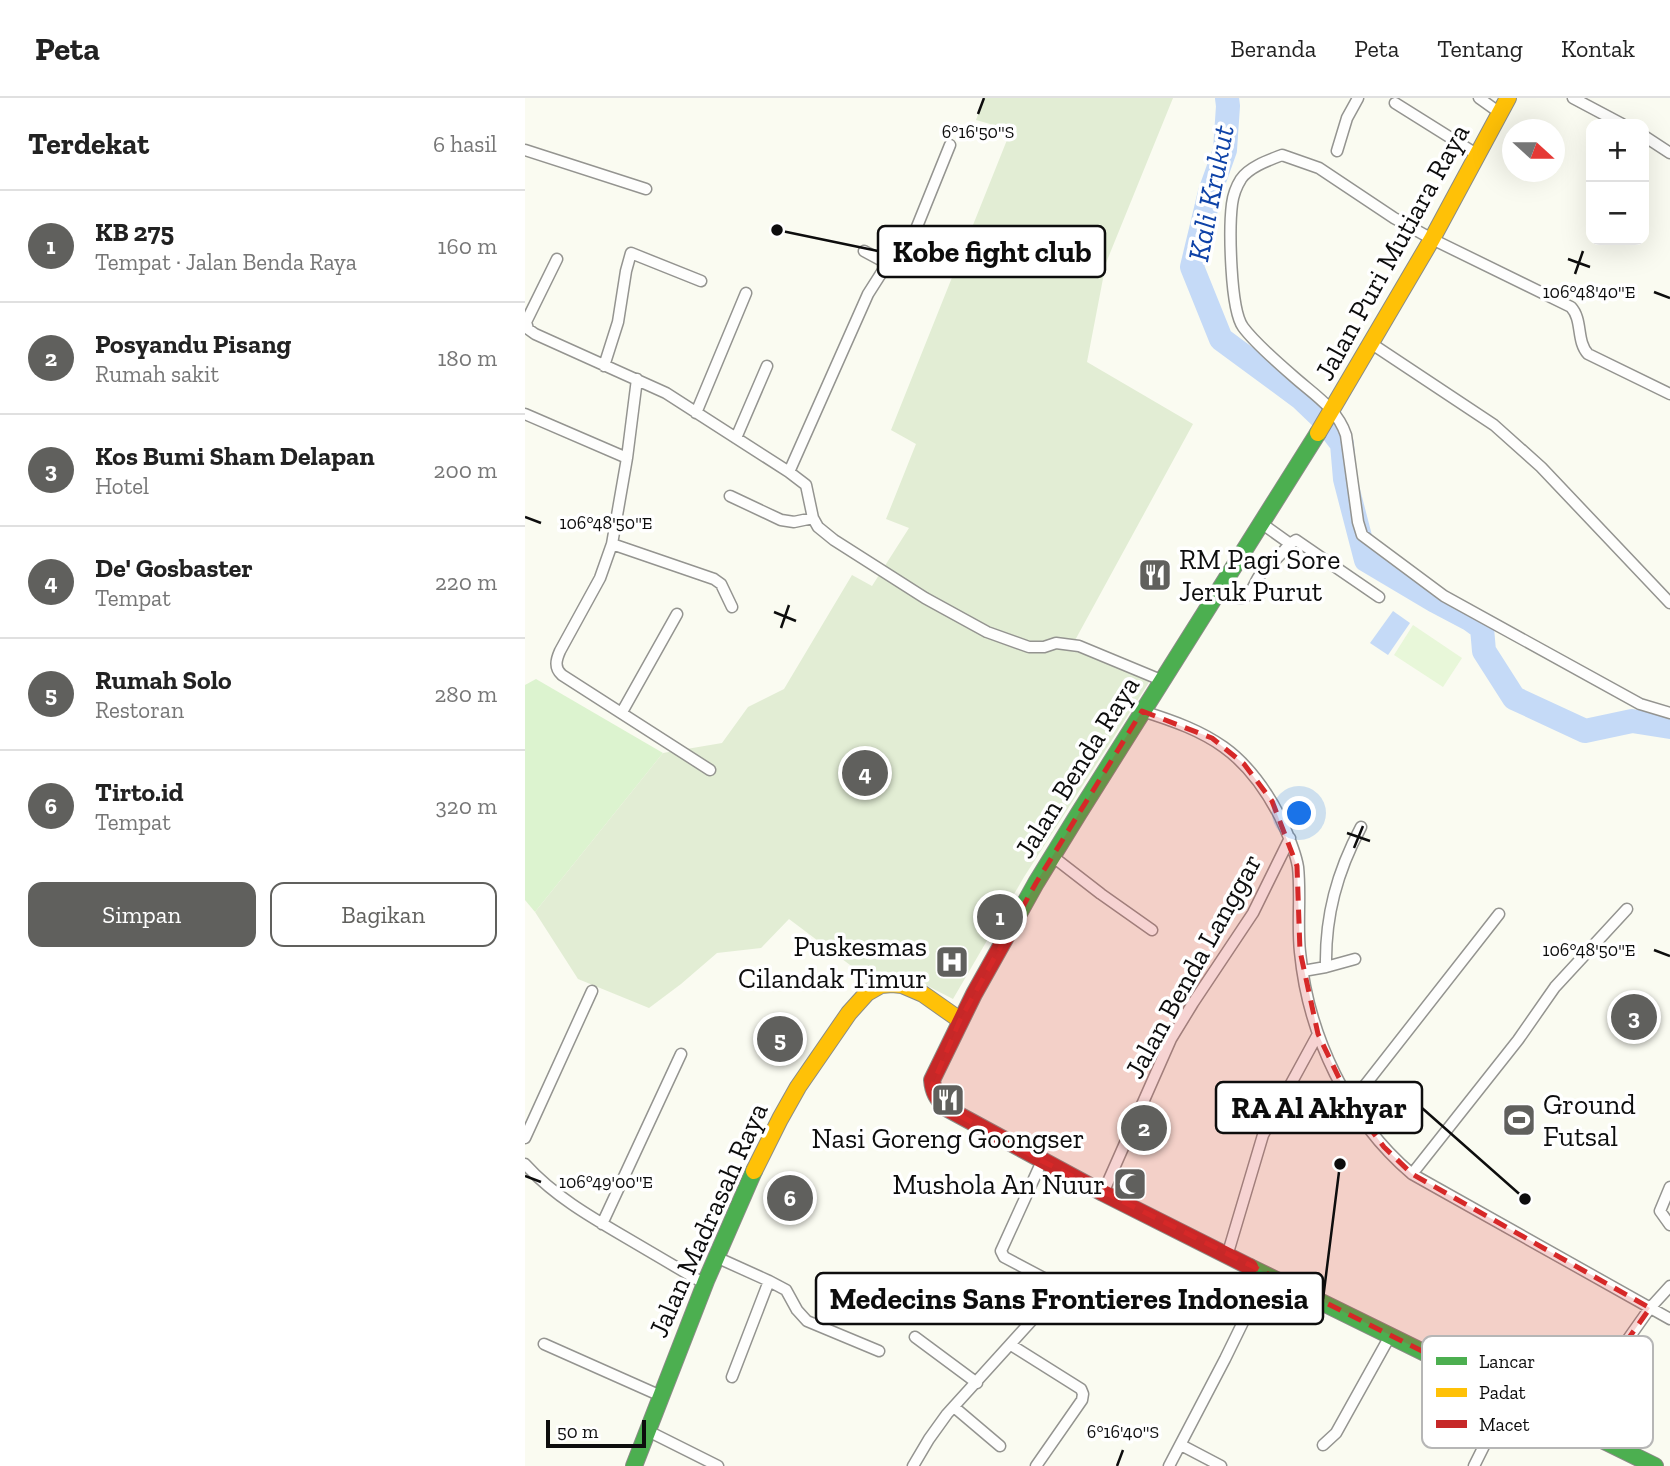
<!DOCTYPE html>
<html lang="id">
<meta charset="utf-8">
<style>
body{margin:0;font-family:"Zilla Slab",serif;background:#f6f6f6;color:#222}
.controls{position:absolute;right:21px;top:21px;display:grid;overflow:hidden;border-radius:14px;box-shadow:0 7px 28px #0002}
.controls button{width:63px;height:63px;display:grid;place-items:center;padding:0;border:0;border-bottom:2px solid #e0e0e0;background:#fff;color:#222;font:35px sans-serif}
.compass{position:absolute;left:977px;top:21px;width:63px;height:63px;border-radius:50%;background:#fff;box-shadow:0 7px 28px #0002;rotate:111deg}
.scale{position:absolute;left:21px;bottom:18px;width:100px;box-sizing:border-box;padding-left:7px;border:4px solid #0d0d0d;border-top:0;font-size:19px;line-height:24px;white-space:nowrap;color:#0d0d0d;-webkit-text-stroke:5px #fff;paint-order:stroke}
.you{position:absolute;left:775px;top:716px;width:24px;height:24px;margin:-18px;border:5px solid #fff;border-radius:50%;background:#1a73e8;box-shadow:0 0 0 10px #1a73e833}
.badge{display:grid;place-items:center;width:46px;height:46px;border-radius:50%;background:#60605d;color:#fff;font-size:23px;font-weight:700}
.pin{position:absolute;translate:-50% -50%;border:4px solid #fff;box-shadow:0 2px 7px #0006}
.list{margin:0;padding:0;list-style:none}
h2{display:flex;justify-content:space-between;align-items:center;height:91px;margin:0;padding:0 28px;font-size:30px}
h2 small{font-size:23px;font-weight:400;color:#767676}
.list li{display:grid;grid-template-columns:46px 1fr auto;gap:21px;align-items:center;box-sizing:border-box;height:112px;padding:0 28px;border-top:2px solid #e0e0e0}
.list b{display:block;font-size:26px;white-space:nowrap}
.list p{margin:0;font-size:23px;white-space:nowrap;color:#767676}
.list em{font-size:23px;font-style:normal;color:#767676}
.actions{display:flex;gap:14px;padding:21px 28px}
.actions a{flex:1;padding:16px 0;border:2px solid #60605d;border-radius:14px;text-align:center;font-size:24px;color:#60605d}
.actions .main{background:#60605d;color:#fff}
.map{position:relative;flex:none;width:1145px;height:1368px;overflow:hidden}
header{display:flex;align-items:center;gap:42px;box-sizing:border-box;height:98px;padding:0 35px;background:#fff;border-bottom:2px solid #e0e0e0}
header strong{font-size:33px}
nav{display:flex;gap:38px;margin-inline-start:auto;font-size:24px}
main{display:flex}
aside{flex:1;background:#fff}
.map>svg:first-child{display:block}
.green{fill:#dcf3cf}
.cemetery{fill:#e2edd4}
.pitch{fill:#e8f7d9}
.water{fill:#c5daf7}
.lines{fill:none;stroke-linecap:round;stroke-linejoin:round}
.river{stroke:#c5daf7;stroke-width:24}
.street-casing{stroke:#949490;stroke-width:13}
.fast-casing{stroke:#8a8b86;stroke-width:18}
.slow-casing{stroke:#8a8b86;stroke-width:18}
.jam-casing{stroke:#8a8b86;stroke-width:18}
.street{stroke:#fefefd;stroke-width:10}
.fast{stroke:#4caf50;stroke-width:16}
.slow{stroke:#ffc107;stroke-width:16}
.jam{stroke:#c62828;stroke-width:16}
.marked{fill:#d62828;fill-opacity:0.2;stroke:#d62828;stroke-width:5;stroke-dasharray:14 9;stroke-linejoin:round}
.ticks{fill:none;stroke:#0d0d0d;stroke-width:2.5}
.labels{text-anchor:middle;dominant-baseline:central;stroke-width:7;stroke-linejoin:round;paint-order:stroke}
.street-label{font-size:28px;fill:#0d0d0d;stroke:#fff}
.poi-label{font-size:28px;fill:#0d0d0d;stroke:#fff;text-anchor:start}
.water-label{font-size:30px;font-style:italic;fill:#0e42a7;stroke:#fff}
.key{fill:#fff;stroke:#b6b6b6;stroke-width:2}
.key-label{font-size:19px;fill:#0d0d0d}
.ticks-label{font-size:18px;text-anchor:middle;fill:#0d0d0d;stroke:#fff;stroke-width:7;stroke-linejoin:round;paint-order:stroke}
.leader{fill:none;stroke:#0d0d0d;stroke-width:2.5}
.callout-dot{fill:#0d0d0d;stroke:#fff;stroke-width:2.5}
.callout{fill:#fff;stroke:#0d0d0d;stroke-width:2.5}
.callout-label{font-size:30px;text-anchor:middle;font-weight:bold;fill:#0d0d0d}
</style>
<header>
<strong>Peta</strong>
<nav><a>Beranda</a><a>Peta</a><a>Tentang</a><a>Kontak</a></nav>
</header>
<main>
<aside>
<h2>Terdekat<small>6 hasil</small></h2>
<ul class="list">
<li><span class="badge">1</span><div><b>KB 275</b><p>Tempat · Jalan Benda Raya</p></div><em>160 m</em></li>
<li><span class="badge">2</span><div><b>Posyandu Pisang</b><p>Rumah sakit</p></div><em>180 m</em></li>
<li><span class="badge">3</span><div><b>Kos Bumi Sham Delapan</b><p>Hotel</p></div><em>200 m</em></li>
<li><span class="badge">4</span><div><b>De' Gosbaster</b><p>Tempat</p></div><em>220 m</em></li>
<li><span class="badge">5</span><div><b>Rumah Solo</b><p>Restoran</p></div><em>280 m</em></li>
<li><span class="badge">6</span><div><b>Tirto.id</b><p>Tempat</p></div><em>320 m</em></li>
</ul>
<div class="actions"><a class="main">Simpan</a><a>Bagikan</a></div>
</aside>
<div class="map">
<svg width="1145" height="1368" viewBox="0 0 1145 1368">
<rect width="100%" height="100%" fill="#fafbf1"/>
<path class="green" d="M11,581l127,74 -128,159 -10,-12v-215z"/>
<path class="cemetery" d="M459,0h189l-67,165 -19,99 106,62 -120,220 82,29 -131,204 -71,122 -35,-18 -56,-7 -73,-55 -28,29 -44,5 -36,31 -32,24 -71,-29 -43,-67 128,-159 59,-10 26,-36 36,-18 68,-114 20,11 37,-58 -23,-9 30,-75 -25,-14 120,-300 -35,-10z"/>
<path class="pitch" d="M888,527l49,33 -19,29 -49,-32z"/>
<path class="water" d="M868,513l17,12 -22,32 -18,-12z"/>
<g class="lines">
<path class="river" d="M702,0l1,8 -3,44 -15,42 -18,75 29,72 80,59 22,21 19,25 3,35 21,81 69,41 36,19 11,8 2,23 30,47 71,33 47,-10 38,6"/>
<defs>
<path id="street" d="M954,0l21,15
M1048,0l49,26
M870,5l83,52
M1119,38l26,17
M0,52l121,39
M812,53l10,-33 11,-20
M32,161l-31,63 2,7 7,5 131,59 123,79 17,13 7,33 5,9 16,13 91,58 62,34 42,15h15l12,-4 23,3 82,34
M365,167l12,-10 10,-16 38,-94
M847,246l122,81 47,42 129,136
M79,268l14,-44 8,-51 5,-18 70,28
M112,281l-10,79 -15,86 -12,34 -40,73c-4,9 -6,17 2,24l148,95
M1145,296l-82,-40c-12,-13 -5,-34 -17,-47l-139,-68 -38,-21 -75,-50 -37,-13c-13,5 -33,12 -41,24 -5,8 -8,17 -9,25 -3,24 -2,105 11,123 11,15 35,36 50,49 20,18 44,32 53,59l12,87 4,13 82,61 196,108 30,9
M171,315l50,-120
M0,316l102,44
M211,340l31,-72
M264,374l79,-178 14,-22 8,-7 -26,-14
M205,398l51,24 13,2 19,-4
M736,425l28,20
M87,446l102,35 7,5 11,23
M695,490c6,4 16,13 25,9 7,-3 10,-16 15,-22 6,-8 14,-13 20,-20 6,-6 8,-11 16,-15l83,57
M617,613c68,21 104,40 138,106 7,16 15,32 18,50 3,28 -1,57 2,85 8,83 48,168 112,222l258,145
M97,614l55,-98
M527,758l49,38 51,36
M801,869l29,-8
M778,873l23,-4c-1,-51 11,-95 35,-140
M826,1005l148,-189
M0,1040l67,-147
M0,1066c28,31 64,52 100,73 27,16 53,31 80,47
M887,1076l106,-134 37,-53 72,-78
M1145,1089l-10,24 10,14
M578,1095l68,-154 22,-36 60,-90 37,-75
M77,1126l79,-170
M702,1158l36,-121 55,-101
M191,1159l53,24 17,9 11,20 10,11 72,30
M390,1239l62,46
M19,1246l117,52
M486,1247l70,44 2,5 -1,6 -46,66
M207,1279l37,-96
M429,1309l46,39
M1043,1326l82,-116 20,-22
M123,1333l70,35
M656,1347l40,21
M798,1347l13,-12 54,-97
M388,1368l16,-27 18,-25 106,-117 3,-9 -1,-4 -51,-27 -3,-6 41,-90
M644,1368l56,-107 41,-84
M949,1368l36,-72"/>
<path id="fast" d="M486,830l25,-45 43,-70 239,-380
M725,1169l405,199
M109,1368l72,-185 48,-110"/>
<path id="slow" d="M793,335l114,-194 76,-141
M229,1073l26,-52 18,-32 51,-74 18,-20 14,-8 11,-1 10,1 21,9 37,26"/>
<path id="jam" d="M486,830l-37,66 -42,86c1,12 5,19 14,28l157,85 147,74"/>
</defs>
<use href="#street" class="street-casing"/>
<use href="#fast" class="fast-casing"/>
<use href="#slow" class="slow-casing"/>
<use href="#jam" class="jam-casing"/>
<use href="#street" class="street"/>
<use href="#fast" class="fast"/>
<use href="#slow" class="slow"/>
<use href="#jam" class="jam"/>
</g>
<path class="marked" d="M617,613l70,27 32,26 28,37 25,65 3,85 18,83 33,69 33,44 28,27 238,134 -82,116 -526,-263 -96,-53 -14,-22 28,-66 76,-137z"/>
<path class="ticks" d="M453,16l6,-16M1043,161l22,8M1050,176l8,-23M1129,194l16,6M0,419l16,6M249,514l22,9M256,530l8,-23M822,735l23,8M829,750l9,-22M1129,852l16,6M0,1078l16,6M592,1368l6,-16"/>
<defs>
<symbol id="restaurant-square" viewBox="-11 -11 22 22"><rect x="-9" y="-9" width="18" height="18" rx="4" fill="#60605d" stroke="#fff"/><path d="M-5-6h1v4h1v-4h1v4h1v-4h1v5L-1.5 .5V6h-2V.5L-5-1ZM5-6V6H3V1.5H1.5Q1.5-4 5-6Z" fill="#fff"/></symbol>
<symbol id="hospital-square" viewBox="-11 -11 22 22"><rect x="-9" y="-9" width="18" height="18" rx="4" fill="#60605d" stroke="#fff"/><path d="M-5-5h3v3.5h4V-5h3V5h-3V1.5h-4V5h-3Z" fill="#fff"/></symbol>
<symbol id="stadium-square" viewBox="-11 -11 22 22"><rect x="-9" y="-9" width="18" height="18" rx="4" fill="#60605d" stroke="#fff"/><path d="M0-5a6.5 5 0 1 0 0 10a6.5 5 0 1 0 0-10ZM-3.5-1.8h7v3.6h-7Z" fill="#fff"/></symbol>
<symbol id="mosque-square" viewBox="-11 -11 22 22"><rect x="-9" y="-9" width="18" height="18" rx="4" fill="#60605d" stroke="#fff"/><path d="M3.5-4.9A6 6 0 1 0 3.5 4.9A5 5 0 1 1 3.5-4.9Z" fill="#fff"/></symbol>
</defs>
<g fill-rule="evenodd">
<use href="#restaurant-square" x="611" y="458" width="38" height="38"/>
<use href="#hospital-square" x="408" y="845" width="38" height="38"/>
<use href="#restaurant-square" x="404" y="983" width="38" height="38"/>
<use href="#stadium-square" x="975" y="1003" width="38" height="38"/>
<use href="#mosque-square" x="586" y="1067" width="38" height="38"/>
</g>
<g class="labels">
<g class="street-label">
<text transform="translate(867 154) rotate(-61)">Jalan Puri Mutiara Raya</text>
<text transform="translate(552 669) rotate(-58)">Jalan Benda Raya</text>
<text transform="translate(668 868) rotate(-61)">Jalan Benda Langgar</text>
<text transform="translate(183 1122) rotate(-66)">Jalan Madrasah Raya</text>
</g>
<g class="poi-label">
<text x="654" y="461">RM Pagi Sore<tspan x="654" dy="32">Jeruk Purut</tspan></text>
<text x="402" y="848" text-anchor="end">Puskesmas<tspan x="402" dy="32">Cilandak Timur</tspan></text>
<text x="1018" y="1006">Ground<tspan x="1018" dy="32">Futsal</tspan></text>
<text x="423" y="1040" text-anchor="middle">Nasi Goreng Goongser</text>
<text x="580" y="1086" text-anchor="end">Mushola An Nuur</text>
</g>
<g class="water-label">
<text transform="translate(686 95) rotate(-79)">Kali Krukut</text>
</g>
</g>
<rect x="897" y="1238" width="231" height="112" rx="10" class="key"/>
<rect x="911" y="1259" width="31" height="8" fill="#4caf50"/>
<rect x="911" y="1290" width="31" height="9" fill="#ffc107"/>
<rect x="911" y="1322" width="31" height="8" fill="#c62828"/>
<g class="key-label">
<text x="954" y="1270">Lancar</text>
<text x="954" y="1301">Padat</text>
<text x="954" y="1333">Macet</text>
</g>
<g class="ticks-label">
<text x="453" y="40">6°16'50"S</text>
<text x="1064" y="200">106°48'40"E</text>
<text x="81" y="431">106°48'50"E</text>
<text x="1064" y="858">106°48'50"E</text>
<text x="81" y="1090">106°49'00"E</text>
<text x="598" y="1340">6°16'40"S</text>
</g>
<path class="leader" d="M252 132L353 153M1000 1101L897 1010M815 1066L798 1201"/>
<g class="callout-dot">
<circle cx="252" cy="132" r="7"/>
<circle cx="1000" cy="1101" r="7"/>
<circle cx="815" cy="1066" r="7"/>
</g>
<g class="callout">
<rect x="353" y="128" width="227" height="51" rx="7"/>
<rect x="691" y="984" width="206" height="51" rx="7"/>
<rect x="291" y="1175" width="507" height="51" rx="7"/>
</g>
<g class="callout-label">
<text x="467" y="164">Kobe fight club</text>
<text x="794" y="1020">RA Al Akhyar</text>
<text x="544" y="1211">Medecins Sans Frontieres Indonesia</text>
</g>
</svg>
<div class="controls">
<button>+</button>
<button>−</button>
</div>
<svg class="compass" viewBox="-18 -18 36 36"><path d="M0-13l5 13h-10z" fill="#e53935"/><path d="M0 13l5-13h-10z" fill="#767676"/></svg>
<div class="scale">50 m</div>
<div class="you"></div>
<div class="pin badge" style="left:475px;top:819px">1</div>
<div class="pin badge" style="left:619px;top:1030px">2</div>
<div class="pin badge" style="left:1109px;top:919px">3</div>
<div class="pin badge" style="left:340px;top:675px">4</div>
<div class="pin badge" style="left:255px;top:941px">5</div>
<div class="pin badge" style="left:265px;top:1100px">6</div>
</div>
</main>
